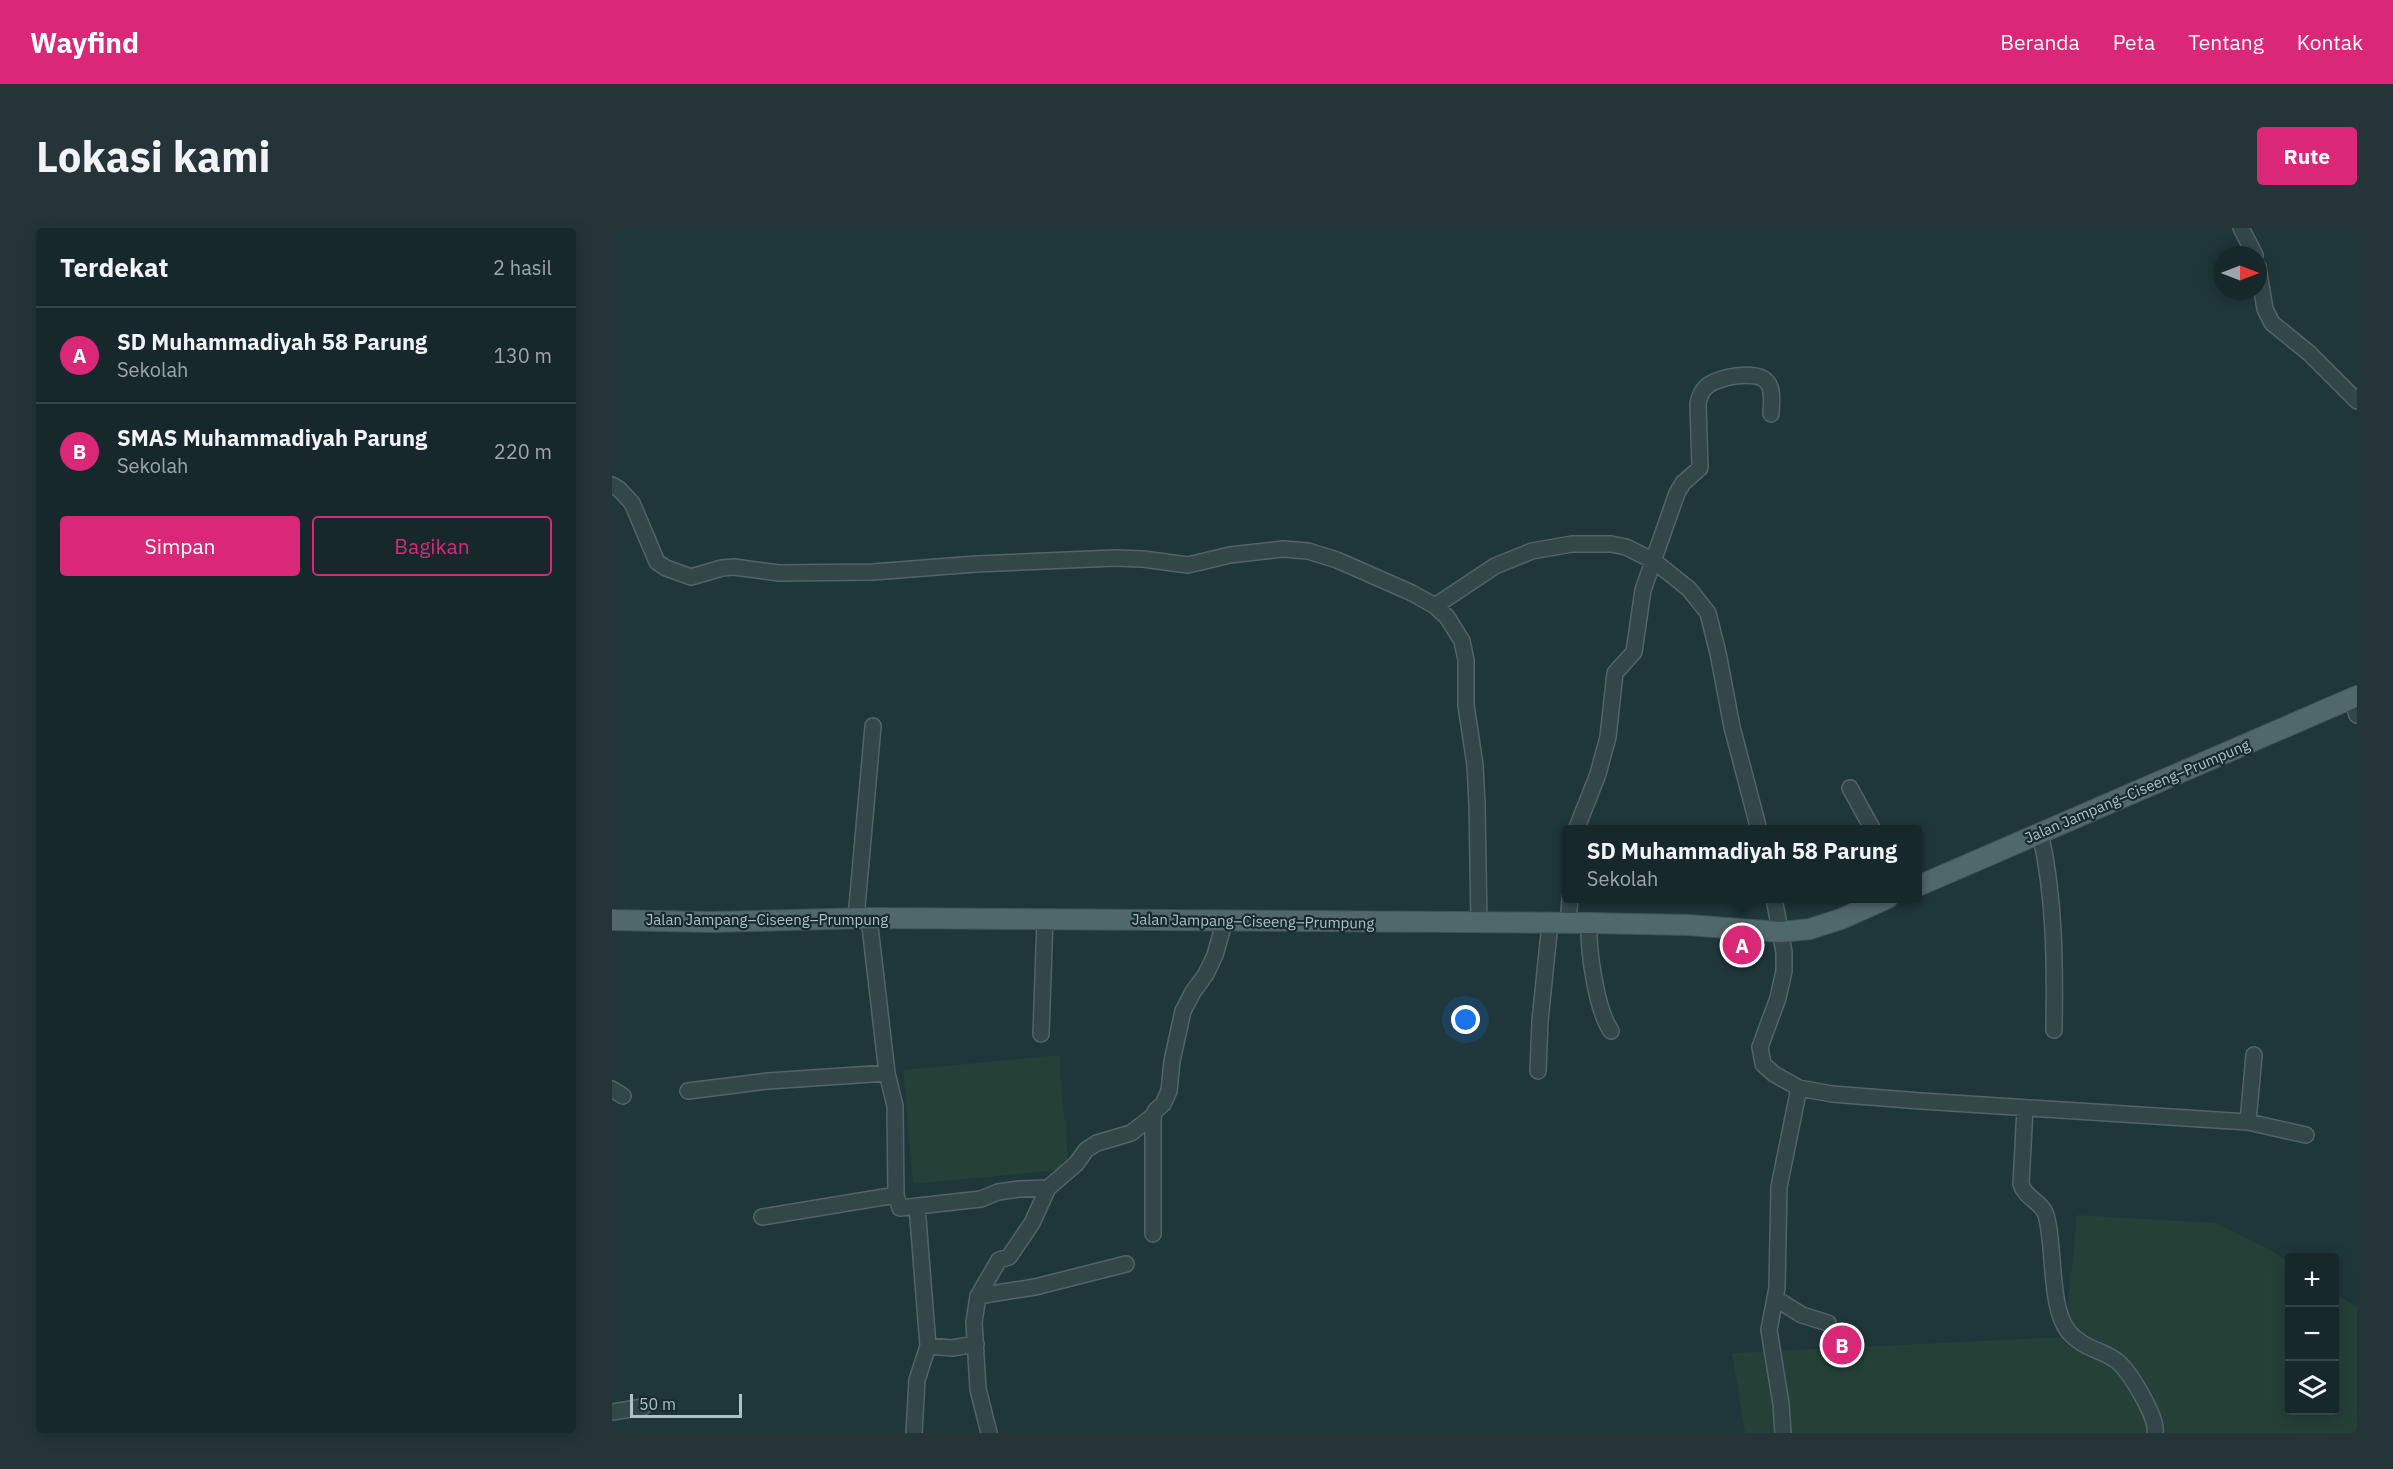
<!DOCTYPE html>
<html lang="id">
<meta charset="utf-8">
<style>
body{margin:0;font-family:"IBM Plex Sans",sans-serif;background:#243438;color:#f1f3f6}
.controls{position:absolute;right:18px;bottom:18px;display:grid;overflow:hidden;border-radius:6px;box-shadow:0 3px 15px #0003}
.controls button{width:54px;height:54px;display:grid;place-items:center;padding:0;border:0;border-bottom:2px solid #364448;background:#17282c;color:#f1f3f6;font:30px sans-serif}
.compass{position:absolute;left:1601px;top:18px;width:54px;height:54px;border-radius:50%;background:#17282c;box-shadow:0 3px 15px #0003;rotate:90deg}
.scale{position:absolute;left:18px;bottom:15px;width:112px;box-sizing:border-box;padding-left:6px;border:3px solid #adc2c8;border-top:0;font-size:16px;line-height:21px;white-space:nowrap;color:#adc2c8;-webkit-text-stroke:4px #182b30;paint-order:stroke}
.you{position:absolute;left:854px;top:792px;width:21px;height:21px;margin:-15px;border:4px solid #fff;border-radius:50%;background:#1a73e8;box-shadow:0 0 0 9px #1a73e833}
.badge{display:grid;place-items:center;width:39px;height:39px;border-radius:50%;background:#db2777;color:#fff;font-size:20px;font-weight:700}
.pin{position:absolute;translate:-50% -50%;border:3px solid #fff;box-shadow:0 2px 6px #0006}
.popup{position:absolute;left:950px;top:597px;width:360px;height:78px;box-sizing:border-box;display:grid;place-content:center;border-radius:6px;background:#17282c;filter:drop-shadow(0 2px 4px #0005);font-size:20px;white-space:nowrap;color:#9ea6a9}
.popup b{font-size:22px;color:#f1f3f6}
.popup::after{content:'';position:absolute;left:50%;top:100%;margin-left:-12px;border:12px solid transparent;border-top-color:#17282c}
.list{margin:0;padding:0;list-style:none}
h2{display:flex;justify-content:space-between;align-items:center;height:78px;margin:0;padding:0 24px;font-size:26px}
h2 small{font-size:20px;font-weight:400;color:#9ea6a9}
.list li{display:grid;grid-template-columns:39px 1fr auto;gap:18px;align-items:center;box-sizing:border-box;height:96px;padding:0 24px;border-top:2px solid #364448}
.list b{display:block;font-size:22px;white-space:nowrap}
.list p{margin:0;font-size:20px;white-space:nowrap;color:#9ea6a9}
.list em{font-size:20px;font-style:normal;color:#9ea6a9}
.actions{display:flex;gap:12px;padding:18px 24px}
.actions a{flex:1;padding:14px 0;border:2px solid #db2777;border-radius:6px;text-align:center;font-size:21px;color:#db2777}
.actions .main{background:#db2777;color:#fff}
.icon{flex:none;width:33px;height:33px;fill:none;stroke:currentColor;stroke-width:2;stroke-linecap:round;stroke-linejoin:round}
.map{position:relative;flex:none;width:1745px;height:1205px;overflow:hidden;border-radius:6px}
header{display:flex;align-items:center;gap:36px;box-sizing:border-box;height:84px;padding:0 30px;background:#db2777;color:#fff}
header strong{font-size:28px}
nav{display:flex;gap:33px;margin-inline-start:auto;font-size:21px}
.intro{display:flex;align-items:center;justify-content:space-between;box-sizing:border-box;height:144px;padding:0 36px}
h1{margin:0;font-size:42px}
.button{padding:15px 27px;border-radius:6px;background:#db2777;color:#fff;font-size:21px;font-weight:700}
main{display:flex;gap:36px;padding:0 36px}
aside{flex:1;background:#17282c;border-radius:6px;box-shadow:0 3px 15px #0003}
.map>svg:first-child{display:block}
.green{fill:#244037}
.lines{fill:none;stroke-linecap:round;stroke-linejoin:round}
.minor-casing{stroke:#506469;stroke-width:18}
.major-casing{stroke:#3f5258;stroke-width:22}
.minor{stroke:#33474b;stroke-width:15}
.major{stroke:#50676c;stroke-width:20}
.labels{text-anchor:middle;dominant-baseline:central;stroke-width:4.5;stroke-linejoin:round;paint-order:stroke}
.street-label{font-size:15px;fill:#adc2c8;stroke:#182b30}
</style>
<header>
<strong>Wayfind</strong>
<nav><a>Beranda</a><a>Peta</a><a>Tentang</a><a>Kontak</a></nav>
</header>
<div class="intro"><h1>Lokasi kami</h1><a class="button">Rute</a></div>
<main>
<aside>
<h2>Terdekat<small>2 hasil</small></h2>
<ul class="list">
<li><span class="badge">A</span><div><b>SD Muhammadiyah 58 Parung</b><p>Sekolah</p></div><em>130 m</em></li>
<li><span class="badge">B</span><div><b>SMAS Muhammadiyah Parung</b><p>Sekolah</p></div><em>220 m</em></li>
</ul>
<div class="actions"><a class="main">Simpan</a><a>Bagikan</a></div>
</aside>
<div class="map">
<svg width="1745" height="1205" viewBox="0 0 1745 1205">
<rect width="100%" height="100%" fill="#1f363b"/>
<path class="green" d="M447,827l10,114 -156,15 -10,-114z
M1465,987l138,8 54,26 20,13 1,148h44l1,-117 22,14v126h-612l-13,-80 333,-16z"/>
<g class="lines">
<defs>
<path id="minor" d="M1629,0l14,27
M1646,39l7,42 7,14 37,30 48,48
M0,257l7,4 13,14 25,59 9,6 25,9 31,-9 12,-1 45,6 94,-1 103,-8 138,-6 29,1 45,6 42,-10 53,-6 25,2 29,9 75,33 23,13 12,11 15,24 4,19v45l9,60 2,39 2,119
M823,378l60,-40 37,-15 40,-7h39l15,3 28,14 35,28 19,24 10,40 14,74 27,103
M1740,471l5,16
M1238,560l23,42
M964,602l22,-56 10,-37 7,-64 19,-21 9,-62 34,-97 6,-10 17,-15 -2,-64c1,-6 3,-12 8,-17 10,-10 51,-18 61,-5 7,8 4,22 4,32
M1428,604c15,65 15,132 14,198
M1162,670l10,54v19l-6,27 -18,49 3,17 11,10 25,14 33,6 89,7 327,21 58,13
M244,690l17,-192
M257,690l18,155 8,33 1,89 4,13 81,-9 17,-7 21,-3 29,-1
M956,695l2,-25
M977,695c-1,27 7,86 22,108
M429,806l4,-115
M926,843l2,-50 10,-98
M0,861l11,7
M76,863l80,-10 119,-8
M1413,880l-4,76c4,14 20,17 25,31 9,30 3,92 22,116 17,20 35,18 50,31 12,10 40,56 37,71
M1636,894l6,-67
M150,989l134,-22
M541,1006v-118
M366,1068l57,-9 91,-23
M1164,1071l26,16 26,8
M316,1118l24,2 24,-4
M0,1184l31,-5
M302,1205l3,-53 11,-34 -11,-140
M377,1205l-11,-44 -4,-67 4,-26 21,-36 10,-3 23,-34 16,-35 28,-24 10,-14 11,-7 34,-10 22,-17 3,-6 7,-6 6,-13 3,-30 11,-50 10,-19 13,-18 9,-19 10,-35
M1171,1205l-2,-29 -12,-74 8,-42 2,-101 20,-99"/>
<path id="major" d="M1306,658l439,-190
M0,692l99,2 158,-4 720,5 99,2 93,7 29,-3 31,-10 47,-21"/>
</defs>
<use href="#minor" class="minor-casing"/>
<use href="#major" class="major-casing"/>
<use href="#minor" class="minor"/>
<use href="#major" class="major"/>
</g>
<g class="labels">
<g class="street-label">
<text transform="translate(1525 563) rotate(-23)">Jalan Jampang–Ciseeng–Prumpung</text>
<text x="155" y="691">Jalan Jampang–Ciseeng–Prumpung</text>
<text transform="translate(641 693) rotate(1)">Jalan Jampang–Ciseeng–Prumpung</text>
</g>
</g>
</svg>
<div class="controls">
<button>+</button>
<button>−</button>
<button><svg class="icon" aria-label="layers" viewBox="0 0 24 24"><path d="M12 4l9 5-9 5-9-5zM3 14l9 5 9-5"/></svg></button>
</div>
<svg class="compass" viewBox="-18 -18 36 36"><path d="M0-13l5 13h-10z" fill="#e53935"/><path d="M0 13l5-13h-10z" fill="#9ea6a9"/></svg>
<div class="scale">50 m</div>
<div class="you"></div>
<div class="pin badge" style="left:1130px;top:717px">A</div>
<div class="popup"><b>SD Muhammadiyah 58 Parung</b>Sekolah</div>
<div class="pin badge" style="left:1230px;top:1117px">B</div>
</div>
</main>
